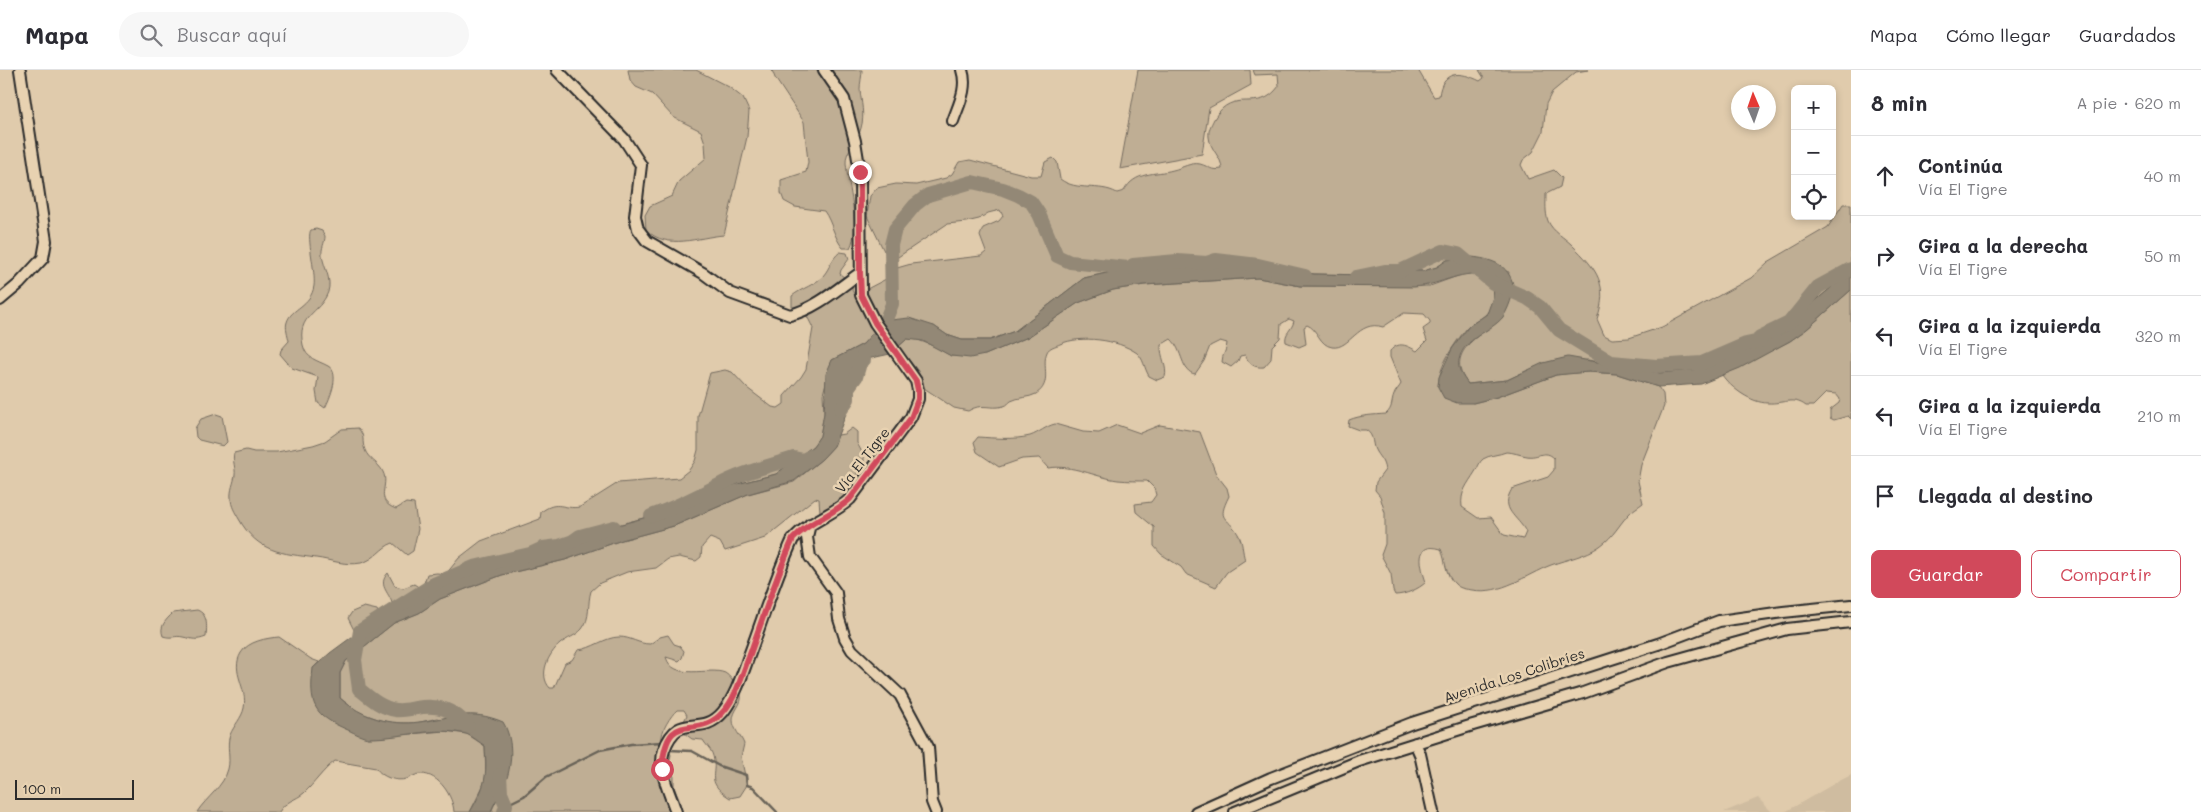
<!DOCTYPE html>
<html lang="es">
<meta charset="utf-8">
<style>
body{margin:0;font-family:Mali,sans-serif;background:#f7f7f7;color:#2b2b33}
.controls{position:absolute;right:15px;top:15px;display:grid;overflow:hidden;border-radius:8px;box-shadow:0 2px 8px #0003}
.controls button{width:45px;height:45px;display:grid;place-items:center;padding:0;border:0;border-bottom:1px solid #e1e1e2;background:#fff;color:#2b2b33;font:25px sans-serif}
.compass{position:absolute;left:1731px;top:15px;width:45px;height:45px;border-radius:50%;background:#fff;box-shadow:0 2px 8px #0003;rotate:358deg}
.scale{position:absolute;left:15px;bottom:12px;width:119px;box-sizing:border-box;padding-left:5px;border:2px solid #2b2b2b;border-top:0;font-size:14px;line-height:18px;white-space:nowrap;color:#2b2b2b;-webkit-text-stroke:4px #e8d2b1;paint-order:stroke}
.stop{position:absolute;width:15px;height:15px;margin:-11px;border:4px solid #d1495b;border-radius:50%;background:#fff}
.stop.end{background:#d1495b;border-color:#fff;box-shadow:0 1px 5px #0008}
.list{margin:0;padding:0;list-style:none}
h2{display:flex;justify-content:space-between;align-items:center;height:65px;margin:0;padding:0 20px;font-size:21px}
h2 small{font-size:16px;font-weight:400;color:#7c7c81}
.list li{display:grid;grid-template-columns:32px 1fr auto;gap:15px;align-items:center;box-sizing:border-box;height:80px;padding:0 20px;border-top:1px solid #e1e1e2}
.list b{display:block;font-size:19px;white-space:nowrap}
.list p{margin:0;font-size:16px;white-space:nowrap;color:#7c7c81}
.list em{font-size:16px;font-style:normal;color:#7c7c81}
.actions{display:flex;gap:10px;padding:15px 20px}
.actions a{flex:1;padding:11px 0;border:1px solid #d1495b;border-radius:8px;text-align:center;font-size:18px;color:#d1495b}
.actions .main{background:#d1495b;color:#fff}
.icon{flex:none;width:28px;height:28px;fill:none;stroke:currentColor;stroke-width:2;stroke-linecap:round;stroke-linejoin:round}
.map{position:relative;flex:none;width:1851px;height:742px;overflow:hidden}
header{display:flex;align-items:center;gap:30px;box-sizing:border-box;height:70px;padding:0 25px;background:#fff;border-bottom:1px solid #e1e1e2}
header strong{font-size:24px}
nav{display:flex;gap:28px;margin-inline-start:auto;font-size:18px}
.search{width:350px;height:45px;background:#f7f7f7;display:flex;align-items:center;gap:12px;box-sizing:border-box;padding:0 18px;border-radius:28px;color:#7c7c81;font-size:19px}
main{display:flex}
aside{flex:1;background:#fff}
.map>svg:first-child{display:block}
.built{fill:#cfbca0}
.green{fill:#bfae94;stroke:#756c60;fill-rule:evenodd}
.water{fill:#938876;stroke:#696358}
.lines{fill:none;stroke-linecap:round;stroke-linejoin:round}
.stream{stroke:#696358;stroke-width:2.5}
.river{stroke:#938876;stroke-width:14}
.minor-casing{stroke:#2b2b2b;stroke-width:14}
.minor{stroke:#e8d2b1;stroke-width:10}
.route{stroke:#d1495b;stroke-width:6}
.labels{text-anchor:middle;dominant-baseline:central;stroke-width:5;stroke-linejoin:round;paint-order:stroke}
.street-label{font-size:14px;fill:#2b2b2b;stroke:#e8d2b1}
</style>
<header>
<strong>Mapa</strong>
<div class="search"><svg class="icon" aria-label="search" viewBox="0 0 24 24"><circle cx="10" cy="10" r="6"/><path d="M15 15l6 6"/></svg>Buscar aquí</div>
<nav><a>Mapa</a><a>Cómo llegar</a><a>Guardados</a></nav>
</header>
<main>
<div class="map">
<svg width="1851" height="742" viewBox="0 0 1851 742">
<rect width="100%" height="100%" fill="#e0cbac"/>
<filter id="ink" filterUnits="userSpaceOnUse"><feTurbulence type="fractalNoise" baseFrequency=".02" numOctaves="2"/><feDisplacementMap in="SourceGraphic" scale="10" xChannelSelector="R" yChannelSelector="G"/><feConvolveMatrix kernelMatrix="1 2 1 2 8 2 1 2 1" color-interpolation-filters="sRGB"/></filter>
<g filter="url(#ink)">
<path class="built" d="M1851,705v37h-66l52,-30z
M1758,728l14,14h-48z"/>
<path class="green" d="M628,0h68l33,17 14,11 6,13 -2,26 -23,98c-27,2 -55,16 -78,-5l-1,-15 5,-9 22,-10 7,-15 27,-23 -1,-15 -4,-12 -28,-14 -21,-23 -16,-7 -6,-7z
M772,0h90c0,6 -2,13 -2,19 1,13 5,26 1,39 -3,13 -16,22 -15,35 2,23 15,64 4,85h-7c-9,-10 -11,-26 -19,-37l-29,-4 -11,-6 -3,-8v-13l25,-8 2,-10 -4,-40 -29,-44z
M1138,0h112l1,15 -42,23 -7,46 -82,15z
M1253,0h165l16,27 5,-1c3,-26 21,-25 41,-15l4,-3 -5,-8h109l-12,2 -24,20 -6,12 -3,28 -10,20 -10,8 -2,5 7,14 26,-9 8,8 -2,9 -14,7c0,9 -1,18 2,27 5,11 16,16 24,24 25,24 37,40 25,74l7,16 8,4 17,-1 33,-11 89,-49 17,-16 60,-35 15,-23h8v62l-19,21 -43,36 -57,33 -31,13 -41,4 -72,-13 -62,11 -19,9 -39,4c-25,-32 12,-48 34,-66l7,-46 -62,-12 -10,7 -14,4h-23l-27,4 -59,-1 -137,-13 -48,7 -45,10 -69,53 -25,9h-28l-15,-5 -13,-9 -60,6 -11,12 -31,16 -9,34 1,19 -4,23 -7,10 -37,28 -66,17 -41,20 -73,20 -37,15 -99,27 -28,12 -8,-2 3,-9 10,-1 9,1 13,-16 22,-17 59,-22 1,-7c17,-13 22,-2 39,-5l38,-24 61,-5 10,-8 6,-9 3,-11v-34l12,-43 15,-3 7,2 15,16 25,19 6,1 6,-4v-8l17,-19 5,-8 7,-41 -6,-12 -10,3 -5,-9v-14c10,-8 23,-11 31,-20 7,-8 8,-17 17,-24l7,1 2,6 -8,11 -1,4 14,11 -2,5 4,8 5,-3 6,-6 19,-10 11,-11 14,-4 70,-8 5,-4 -6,-16 3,-8 16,-7 4,-5 -3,-6 -12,3 -9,6 -13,3 -19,2 -49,33 -14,-6 -17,-35 3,-20 7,-8 19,-4 20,1 30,-7 6,-4 7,-12 11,-2 61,16h10l4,-14 8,-4 4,4 3,17c17,13 39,4 57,14l7,-2c11,-20 31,-16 49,-21 9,-2 18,-8 27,-6 11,3 10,7 22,5 0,-12 -12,-19 -13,-32 -1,-7 2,-12 5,-18 20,-34 44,-3 65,-33l-1,-12 -23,1z
M316,159l6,2 3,5c0,7 -4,12 -3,19 2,14 10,23 6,37 -8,22 -32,23 -25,53 3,14 14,15 25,21 13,7 2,32 -3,42l-7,-5 -2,-12 2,-14 -26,-9 -12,-14 1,-4 8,-9c-1,-6 -4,-14 -2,-19 4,-14 24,-16 27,-36 2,-14 -8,-50 -3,-56z
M1466,203h14l11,3c3,12 4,28 -5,38 -5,6 -14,8 -19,14 -13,16 -28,37 -29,59l35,16 24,-6 59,-22 16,-2 17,-1 28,2 41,13 5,7 1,12 -23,59 -3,16 5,22c-5,4 -11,7 -15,12 -10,11 -14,21 -28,31 -14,10 -33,13 -49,19 -26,10 -49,30 -79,25 -6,-1 -12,-1 -17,-6 -10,-9 -9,-23 -14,-35 -28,-8 -20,18 -15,33 -7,7 -21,13 -31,13l-2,-4 -2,-17 -10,-19 4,-11v-31l-5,-17 -5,-6 1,-8 9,-12c-2,-10 -4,-10 -9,-18 -5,-8 -1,-16 -10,-22h-7l-11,-4 1,-6c12,-5 24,-5 37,-6 7,-6 5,-12 8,-19 1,-4 5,-7 7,-11l-11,-27v-6c9,-10 16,-6 27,0l10,-10 -4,-12 7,-5v-3l-6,-7 -20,-1 -21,14c-25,-8 -33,23 -51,20 -13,-2 -14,-18 -25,-22l-3,2 2,17 -7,3 -13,-5c-2,-9 6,-12 8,-21l-5,-2 -8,5 -1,14 -8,8 -1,13 -7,8c-10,1 -15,-3 -19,-12l-5,1 -2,5 -7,6 -9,-5c0,-8 5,-11 5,-19l-7,-2 -10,5 -6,15 -9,13c-14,-2 -12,-24 -24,-35l-10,6c-1,11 7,23 4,32l-8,3 -8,-4c-5,-8 -5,-17 -12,-23 -20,-14 -56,-18 -77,-9 -4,2 -11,3 -13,8 -6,14 6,31 -11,42 -7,4 -18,3 -25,7 -3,2 -3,4 -7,5 -14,4 -22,-4 -36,5l-14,-3 -30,-20 -6,-17 -20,-24 9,-8 6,-1 23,9 15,9 34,-1 43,-18 50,-34 35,-13 31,-5 114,-7 42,8h130zM1506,382c7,0 14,3 21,4 11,2 18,-7 27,2v12l-6,7 -36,12c-13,21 6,27 14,43l-3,7 -19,-4 -13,-18 -13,1 -16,-11c-2,-15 5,-22 13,-35 3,-4 4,-10 8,-13 6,-4 16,-4 23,-7z
M1851,220v129l-3,-3 -14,4 -4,-2v-8l9,-7 1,-4 -4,-5 -10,-1 -13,13h-7c-13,-10 -23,-2 -38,-3 -17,0 -37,-15 -46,-28l68,-34 17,-12z
M216,344l6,2 5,26 -4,4 -24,-6 -3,-3 -1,-9 6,-9z
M1055,354l28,8 16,1 18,-8 23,8 20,-8 40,7 16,42 11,14 2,8c-13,26 -2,19 9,38 5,8 4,17 7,26l-18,12 -11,15 -30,-13 -5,-7 -20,-13 -7,-8v-19l-18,-15 -1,-8 16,-2 5,-7 -2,-7 -7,-7c-10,0 -19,0 -29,-1 -24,-3 -45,-16 -70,-12l-9,-10 -17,1 -23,8 -22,-15 -3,-10 4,-5c16,1 36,3 52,-1 9,-3 16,-10 25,-12z
M358,358c8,9 3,13 7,22 3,9 14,13 18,22 7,14 -10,28 13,37l10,-6 8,1 4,25 -5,22 -6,4 -14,-12c-12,4 -18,17 -32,20 -15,3 -30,-3 -45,-5 -35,-5 -58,-5 -77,-39 -4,-7 -8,-13 -8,-21 -1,-8 3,-15 4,-23 1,-7 -3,-14 -1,-22l12,-3 8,2h23l36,-7 12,-4 17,-12z
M852,358l5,4v11l7,13v7l-7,11 -10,9 -3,17 -18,13 -6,-1 -1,-13 -4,-1 -50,40 -40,13 -5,-9 -10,-4 -8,9 -1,10 -5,4 -17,-4 -11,2 -12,9 -29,4 -27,11 -9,8c-4,13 0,27 -9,38 -6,7 -15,9 -22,15 -12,10 -22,31 -10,44h4l11,-25 7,-3 6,-10c14,-1 27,-13 41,-13 12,0 19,7 31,7l10,-7 8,-2 6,9 6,2 4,5 -2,7 -3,3 -13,-4c7,25 43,9 59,16 5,3 7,7 10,12 1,3 5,6 6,10 2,9 -8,15 -8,25 0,9 8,16 11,24l-3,13 6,28 -7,11 -10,2c-28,-18 -10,-24 -18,-45 -2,-5 -7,-9 -9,-13l-11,-1 -8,-6 -1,-10 4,-8 -3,-5h-7c-6,5 -17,22 -15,30 1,6 7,9 9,15l-2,8 5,14v10l6,15 -1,10h-188l15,-32 4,-35 -72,-27 -22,5h-22l-13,-3 -23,-8 -18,-14v-25l6,-12 48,-38 25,-10 21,-14 62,-24 63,-15 57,-20 52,-14 74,-32 46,-12 28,-23 12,-13 4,-11 6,-1z
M388,503l7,13 8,2 11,-4 9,6 -36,24v-5l5,-6c-3,-11 -15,-18 -4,-30z
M364,537l13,3 4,8 -21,13 -6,-1 -6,-12 4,-6z
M197,540c11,4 10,16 9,27 -10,4 -13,2 -23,0 -8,-2 -11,2 -20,-1 -4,-10 3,-16 10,-23z
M279,567l32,22 8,3 -6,6 54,70 77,-7 23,3 18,12 1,34 -16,32h-16c-1,-16 -15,-38 -33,-38 -5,0 -10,3 -14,5 -12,3 -25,-2 -31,-11l-41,-7c-13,10 -20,22 -31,32 -8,7 -19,8 -25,19h-82c9,-14 27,-26 31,-43 3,-11 -2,-24 2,-34 4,-10 12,-17 14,-27 4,-20 -14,-36 -3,-55 7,-12 26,-15 38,-16z"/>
<path class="water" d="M1472,187c17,2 34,6 40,24 2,5 1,9 0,15 -2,7 -5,15 -9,21 -12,15 -40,21 -44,43 -2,9 4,17 9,24l39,-4 36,-17 25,-6 92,16 41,-4 31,-13 57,-33 43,-36 19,-21v24l-44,39 -17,12 -50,27 -39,16 -43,3 -41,-13 -28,-2 -33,3 -59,22 -24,6h-16l-13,-5 -6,-11 1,-10 13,-28 17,-23 18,-12 6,-17 -2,-21c-29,-8 -48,9 -77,11l-114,-1 -42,-8 -114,7 -31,5 -35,13 -50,34 -43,18 -15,3 -19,-2 -28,-15 -16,-2 -17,15 -23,5 -15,12 -4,12v25l-14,38 -12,13 -28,22 -46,13 -74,32 -52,14 -57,20 -63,15 -62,24 -21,14 -25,10 -48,38 -6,12v25c21,19 51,28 79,24 32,-4 51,-14 84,0 12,20 9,48 -1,69 -4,7 -9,13 -11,21h-21c16,-27 17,-35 15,-66 -6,-4 -13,-10 -19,-12 -32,-8 -64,4 -96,4 -7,0 -15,-5 -22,-8 -35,-15 -39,-25 -35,-62l17,-15 34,-25 70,-44 54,-19 85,-24 23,-10 73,-20 41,-20 66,-17 37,-28 7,-10 4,-23 2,-39 6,-14 31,-16 11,-12 17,-12 18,-2 25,8 13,9 15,5h28l25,-9 69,-53 45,-10 48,-7 69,2 68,11 59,1 27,-4h23l14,-4 10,-7z"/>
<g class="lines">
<path class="stream" d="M667,678l2,2 23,1 27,15 27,9 1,10 6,2 24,25
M506,735l18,-9 22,-19 54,-27 31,-6 31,-2 1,2"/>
<path class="river" d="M1356,207l29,-6h15l43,-20 15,3 35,29 34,15 13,9 19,23 52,32 45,4 46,-3 44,-19 14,-3v-4l29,-14 29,-36 33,-18
M841,340l7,-11v-11l8,-11 4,-14 4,-3 -1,-5 11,-11 7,-12 11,-28 -1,-59 4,-16 20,-24 13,-10 44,-13 31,7 15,6 13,7 8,12 18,42 13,6 59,6 4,-3 44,-4 30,2 9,-3 42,5 47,11
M651,446c23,-8 45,-19 66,-30 23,-13 52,-20 77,-28l9,2 10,-5
M468,656c-15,-17 -30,-22 -52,-18 -6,1 -14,3 -20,2 -15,-2 -26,-12 -37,-21l-4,-29 5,-29 74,-47 40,-17 56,-13 13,-6 16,-2 14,-5 7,-5 34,-9
M500,705l1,18 5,12 -2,7"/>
<defs>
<path id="minor" d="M557,0l67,69 17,26 -6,51 3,13 9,12 56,32 27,20 60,22c25,-6 49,-27 70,-42
M953,51c6,-17 15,-33 9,-51
M0,230l19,-16 24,-26 3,-17 -26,-171
M810,454l-3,13 3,20 26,36 3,26 6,19 7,12 48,45 28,52 4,55 4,10
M1415,673l5,11 13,58
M676,742c-6,-19 -19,-42 -12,-62 15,-41 36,-11 59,-38 13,-16 20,-40 27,-59 14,-38 26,-77 43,-114 16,-18 40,-24 57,-40l61,-82 7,-18v-9l-2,-9 -41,-58 -14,-28 -1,-123 -5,-31 -11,-42 -20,-29
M1196,742l75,-34 141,-55 246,-79 61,-23 64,-9 68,-7
M1235,742l124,-51 114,-36 110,-32 85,-31 119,-33 64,-7"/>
</defs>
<use href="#minor" class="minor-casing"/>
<use href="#minor" class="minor"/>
</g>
</g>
<g class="lines" filter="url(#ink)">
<path class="route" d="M662,699c5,-65 34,-26 61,-57 13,-14 19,-37 26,-55 14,-39 27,-80 44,-118 16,-18 40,-24 57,-40l61,-81 7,-19v-9l-2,-9 -41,-58 -14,-28 -1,-22v-101"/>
</g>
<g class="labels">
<g class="street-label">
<text transform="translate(862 390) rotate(-52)">Vía El Tigre</text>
<text transform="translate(1514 605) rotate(-18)">Avenida Los Colibríes</text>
</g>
</g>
</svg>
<div class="controls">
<button>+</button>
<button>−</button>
<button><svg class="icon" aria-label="locate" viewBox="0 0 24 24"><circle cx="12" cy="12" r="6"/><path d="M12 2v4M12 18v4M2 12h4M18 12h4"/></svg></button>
</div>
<svg class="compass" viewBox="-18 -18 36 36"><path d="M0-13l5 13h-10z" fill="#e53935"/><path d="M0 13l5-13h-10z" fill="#7c7c81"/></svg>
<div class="scale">100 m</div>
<div class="stop" style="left:662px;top:699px"></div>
<div class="stop end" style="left:860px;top:102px"></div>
</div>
<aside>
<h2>8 min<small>A pie · 620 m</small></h2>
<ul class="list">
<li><svg class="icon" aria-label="ahead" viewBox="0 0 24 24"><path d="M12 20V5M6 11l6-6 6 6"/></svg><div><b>Continúa</b><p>Vía El Tigre</p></div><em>40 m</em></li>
<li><svg class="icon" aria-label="right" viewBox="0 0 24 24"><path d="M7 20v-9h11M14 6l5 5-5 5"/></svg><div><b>Gira a la derecha</b><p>Vía El Tigre</p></div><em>50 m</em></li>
<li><svg class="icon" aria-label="left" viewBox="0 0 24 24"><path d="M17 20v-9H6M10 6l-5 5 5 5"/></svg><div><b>Gira a la izquierda</b><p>Vía El Tigre</p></div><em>320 m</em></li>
<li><svg class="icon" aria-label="left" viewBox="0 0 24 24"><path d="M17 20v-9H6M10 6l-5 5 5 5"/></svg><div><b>Gira a la izquierda</b><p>Vía El Tigre</p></div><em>210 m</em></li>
<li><svg class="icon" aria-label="arrive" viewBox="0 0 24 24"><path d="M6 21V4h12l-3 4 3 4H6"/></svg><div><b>Llegada al destino</b></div></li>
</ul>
<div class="actions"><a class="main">Guardar</a><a>Compartir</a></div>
</aside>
</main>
